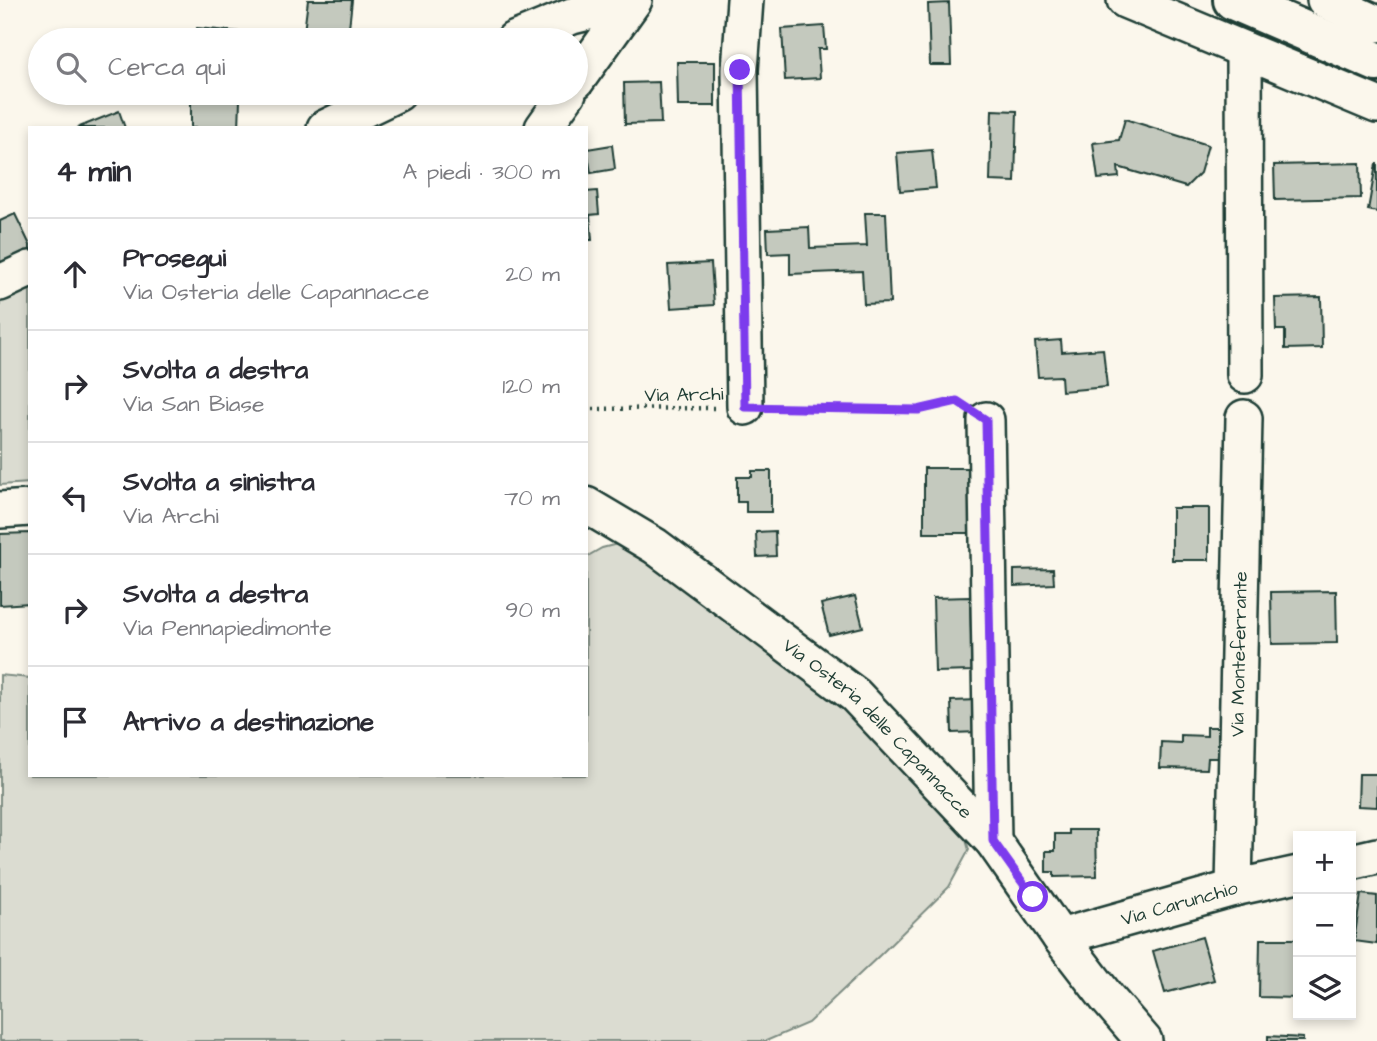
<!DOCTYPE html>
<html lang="it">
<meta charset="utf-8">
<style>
body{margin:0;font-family:"Architects Daughter",sans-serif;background:#f2f2f3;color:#2b2b33}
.controls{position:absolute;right:21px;bottom:21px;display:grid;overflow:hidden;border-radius:0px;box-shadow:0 4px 10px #0003}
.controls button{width:63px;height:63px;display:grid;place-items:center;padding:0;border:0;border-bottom:2px solid #e1e1e2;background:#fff;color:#2b2b33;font:35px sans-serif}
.stop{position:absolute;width:21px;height:21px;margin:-16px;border:5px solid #7c3aed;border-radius:50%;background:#fff}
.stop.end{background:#7c3aed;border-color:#fff;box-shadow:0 2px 7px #0008}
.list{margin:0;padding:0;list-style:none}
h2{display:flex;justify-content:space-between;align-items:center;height:91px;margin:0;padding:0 28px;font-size:30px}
h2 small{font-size:23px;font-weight:400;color:#7c7c81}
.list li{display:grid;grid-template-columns:46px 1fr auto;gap:21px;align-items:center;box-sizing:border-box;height:112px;padding:0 28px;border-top:2px solid #e1e1e2}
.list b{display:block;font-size:26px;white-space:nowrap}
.list p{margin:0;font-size:23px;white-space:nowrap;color:#7c7c81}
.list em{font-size:23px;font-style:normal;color:#7c7c81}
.icon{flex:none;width:38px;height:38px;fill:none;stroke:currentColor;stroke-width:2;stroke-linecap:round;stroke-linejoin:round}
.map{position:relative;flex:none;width:1377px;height:1041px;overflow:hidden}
.search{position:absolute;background:#fff;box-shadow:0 4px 10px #0003;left:28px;top:28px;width:560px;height:77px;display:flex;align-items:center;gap:18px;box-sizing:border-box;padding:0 24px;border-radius:38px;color:#7c7c81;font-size:26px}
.panel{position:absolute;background:#fff;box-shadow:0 4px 10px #0003;left:28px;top:126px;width:560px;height:651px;border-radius:0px}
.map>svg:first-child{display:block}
.green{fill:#dbdcd1;stroke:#7d8c82;stroke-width:2}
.building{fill:#c4c9be;stroke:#1f3d34;stroke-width:2}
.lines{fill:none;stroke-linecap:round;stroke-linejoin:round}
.minor-casing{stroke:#1f3d34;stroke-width:40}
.major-casing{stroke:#1f3d34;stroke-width:44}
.path{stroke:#1f3d34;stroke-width:4.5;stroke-dasharray:2 5;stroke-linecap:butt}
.minor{stroke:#fbf7ec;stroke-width:35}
.major{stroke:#fbf7ec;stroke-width:38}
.route{stroke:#7c3aed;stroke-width:9}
.labels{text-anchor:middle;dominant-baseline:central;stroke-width:5;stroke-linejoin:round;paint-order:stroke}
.street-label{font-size:19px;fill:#1f3d34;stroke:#fbf7ec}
</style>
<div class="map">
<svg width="1377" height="1041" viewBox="0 0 1377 1041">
<rect width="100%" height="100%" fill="#fbf7ec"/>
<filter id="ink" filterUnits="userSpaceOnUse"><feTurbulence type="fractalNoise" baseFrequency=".0143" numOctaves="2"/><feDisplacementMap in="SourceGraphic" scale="14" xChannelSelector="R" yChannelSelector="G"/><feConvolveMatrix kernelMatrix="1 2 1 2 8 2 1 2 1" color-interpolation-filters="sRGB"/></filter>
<g filter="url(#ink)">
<path class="green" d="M30,284v199l-30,2v-187z
M629,541l226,162 103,110 11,37 -20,37 -69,68 -72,68 -42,18h-766v-366l30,3v97h556v-218l16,-9z"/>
<path class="building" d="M308,0h44l-4,37 -44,-5z
M949,3l2,62h-21l-2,-61z
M824,26l2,23h-8l2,29 -35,2 -3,-51z
M197,28l42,4 -1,8h-43z
M677,62h38v44h-37z
M659,82l2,41 -36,1 -1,-41z
M191,99l49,1 -1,28h-48z
M992,110l25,1 -2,71 -25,-1z
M119,111l6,17h-48z
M1125,119l83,26 -8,28 -14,14 -68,-20 1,10 -21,2 -5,-36 26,-3z
M612,145l3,24 -24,4 -4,-24z
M932,150l4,38 -36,3 -3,-38z
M1360,163l1,35 -86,2 -1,-35z
M1376,164h1v48l-9,-2z
M597,191l2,23 -9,1 2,25h-6v-48z
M865,213h21l4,90 -26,1 -2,-33 -72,3v-21l-22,1 -1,-25 42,-2 1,21 57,-2z
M15,214l15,31v16l-30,13v-53z
M711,263l3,42 -43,3 -3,-43z
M1321,297l1,51 -37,1v-19h-9l-1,-32z
M1061,340l1,12 41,-3 4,38 -45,4 -1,-15 -23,1 -3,-35z
M924,468h46v65h-46z
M752,471h19v41h-25v-10h-9v-25h15z
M1172,508h37v52h-37z
M775,531l1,25 -19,1 -1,-25z
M30,533v70l-30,2v-71z
M1053,569l1,15 -40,2v-16z
M1336,591l1,52 -65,1 -1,-52z
M855,596l8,31 -34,8 -8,-31z
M970,597l2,74 -37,1 -2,-74z
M978,700l1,32 -27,1 -1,-32z
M1207,727h11v31h-10l-1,11 -47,-1 1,-26 20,1v-8l26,1z
M1359,774h18v33l-19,-1z
M1069,830h27l1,46 -43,1v-5h-8v-21h9v-17h14z
M1361,894l16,2v48l-23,-3z
M1202,937l12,43 -49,13 -12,-42z
M1260,939h36l2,59 -39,-1z
M1268,1036l35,2v3h-35z"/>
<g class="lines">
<defs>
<g id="minor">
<path d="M745,0l-5,70 5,337"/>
<path d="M1125,0l252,105"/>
<path d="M1325,0l52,24"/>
<path d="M514,40l58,-24 61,-15"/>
<path d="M1244,50l1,325"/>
<path d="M576,81l58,-81"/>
<path d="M325,128l73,-35"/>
<path d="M543,128l25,-35"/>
<path d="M0,283l30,-14"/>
<path d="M986,420l7,421"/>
<path id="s1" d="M586,505l69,41 200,149 138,146 67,96 47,61 37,43"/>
<path d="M0,510l30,-2"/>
<path d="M1351,862l26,-6"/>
<path id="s2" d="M1234,888l10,-470"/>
<path id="s3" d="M1060,937l174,-49 64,-14"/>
</g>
<path id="major" d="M1233,0l144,62"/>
</defs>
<use href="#minor" class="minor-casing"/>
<use href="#major" class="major-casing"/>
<path class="path" d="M773,408l145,2 39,-9 7,5
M586,409l132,-1"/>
<use href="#minor" class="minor"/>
<use href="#major" class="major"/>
</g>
</g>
<g class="lines" filter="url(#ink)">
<path class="route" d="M740,70l5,337 173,3 39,-9 29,19 7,421 40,56"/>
</g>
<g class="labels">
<g class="street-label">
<text transform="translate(684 395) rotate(-1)">Via Archi</text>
<text stroke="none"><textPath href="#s2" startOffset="234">Via Monteferrante</textPath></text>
<text stroke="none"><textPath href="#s1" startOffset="369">Via Osteria delle Capannacce</textPath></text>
<text stroke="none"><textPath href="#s3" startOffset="124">Via Carunchio</textPath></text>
</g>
</g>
</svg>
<div class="controls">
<button>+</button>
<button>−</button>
<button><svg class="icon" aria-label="layers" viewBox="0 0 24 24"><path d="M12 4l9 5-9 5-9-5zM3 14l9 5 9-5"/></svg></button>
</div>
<div class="stop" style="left:1033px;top:897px"></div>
<div class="stop end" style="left:740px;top:70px"></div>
<div class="search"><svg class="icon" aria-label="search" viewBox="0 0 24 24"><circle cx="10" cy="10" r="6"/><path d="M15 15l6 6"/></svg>Cerca qui</div>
<section class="panel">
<h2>4 min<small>A piedi · 300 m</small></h2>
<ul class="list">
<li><svg class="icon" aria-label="ahead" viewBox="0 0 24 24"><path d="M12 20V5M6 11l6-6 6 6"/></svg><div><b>Prosegui</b><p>Via Osteria delle Capannacce</p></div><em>20 m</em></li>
<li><svg class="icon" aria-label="right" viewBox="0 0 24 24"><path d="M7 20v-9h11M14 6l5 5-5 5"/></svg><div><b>Svolta a destra</b><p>Via San Biase</p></div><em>120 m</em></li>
<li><svg class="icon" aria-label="left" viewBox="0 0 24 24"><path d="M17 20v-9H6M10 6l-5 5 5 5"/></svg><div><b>Svolta a sinistra</b><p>Via Archi</p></div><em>70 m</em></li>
<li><svg class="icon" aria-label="right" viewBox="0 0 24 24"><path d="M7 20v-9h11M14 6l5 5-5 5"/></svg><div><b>Svolta a destra</b><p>Via Pennapiedimonte</p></div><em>90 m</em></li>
<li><svg class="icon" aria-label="arrive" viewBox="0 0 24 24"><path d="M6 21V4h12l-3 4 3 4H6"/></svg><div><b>Arrivo a destinazione</b></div></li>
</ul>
</section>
</div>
